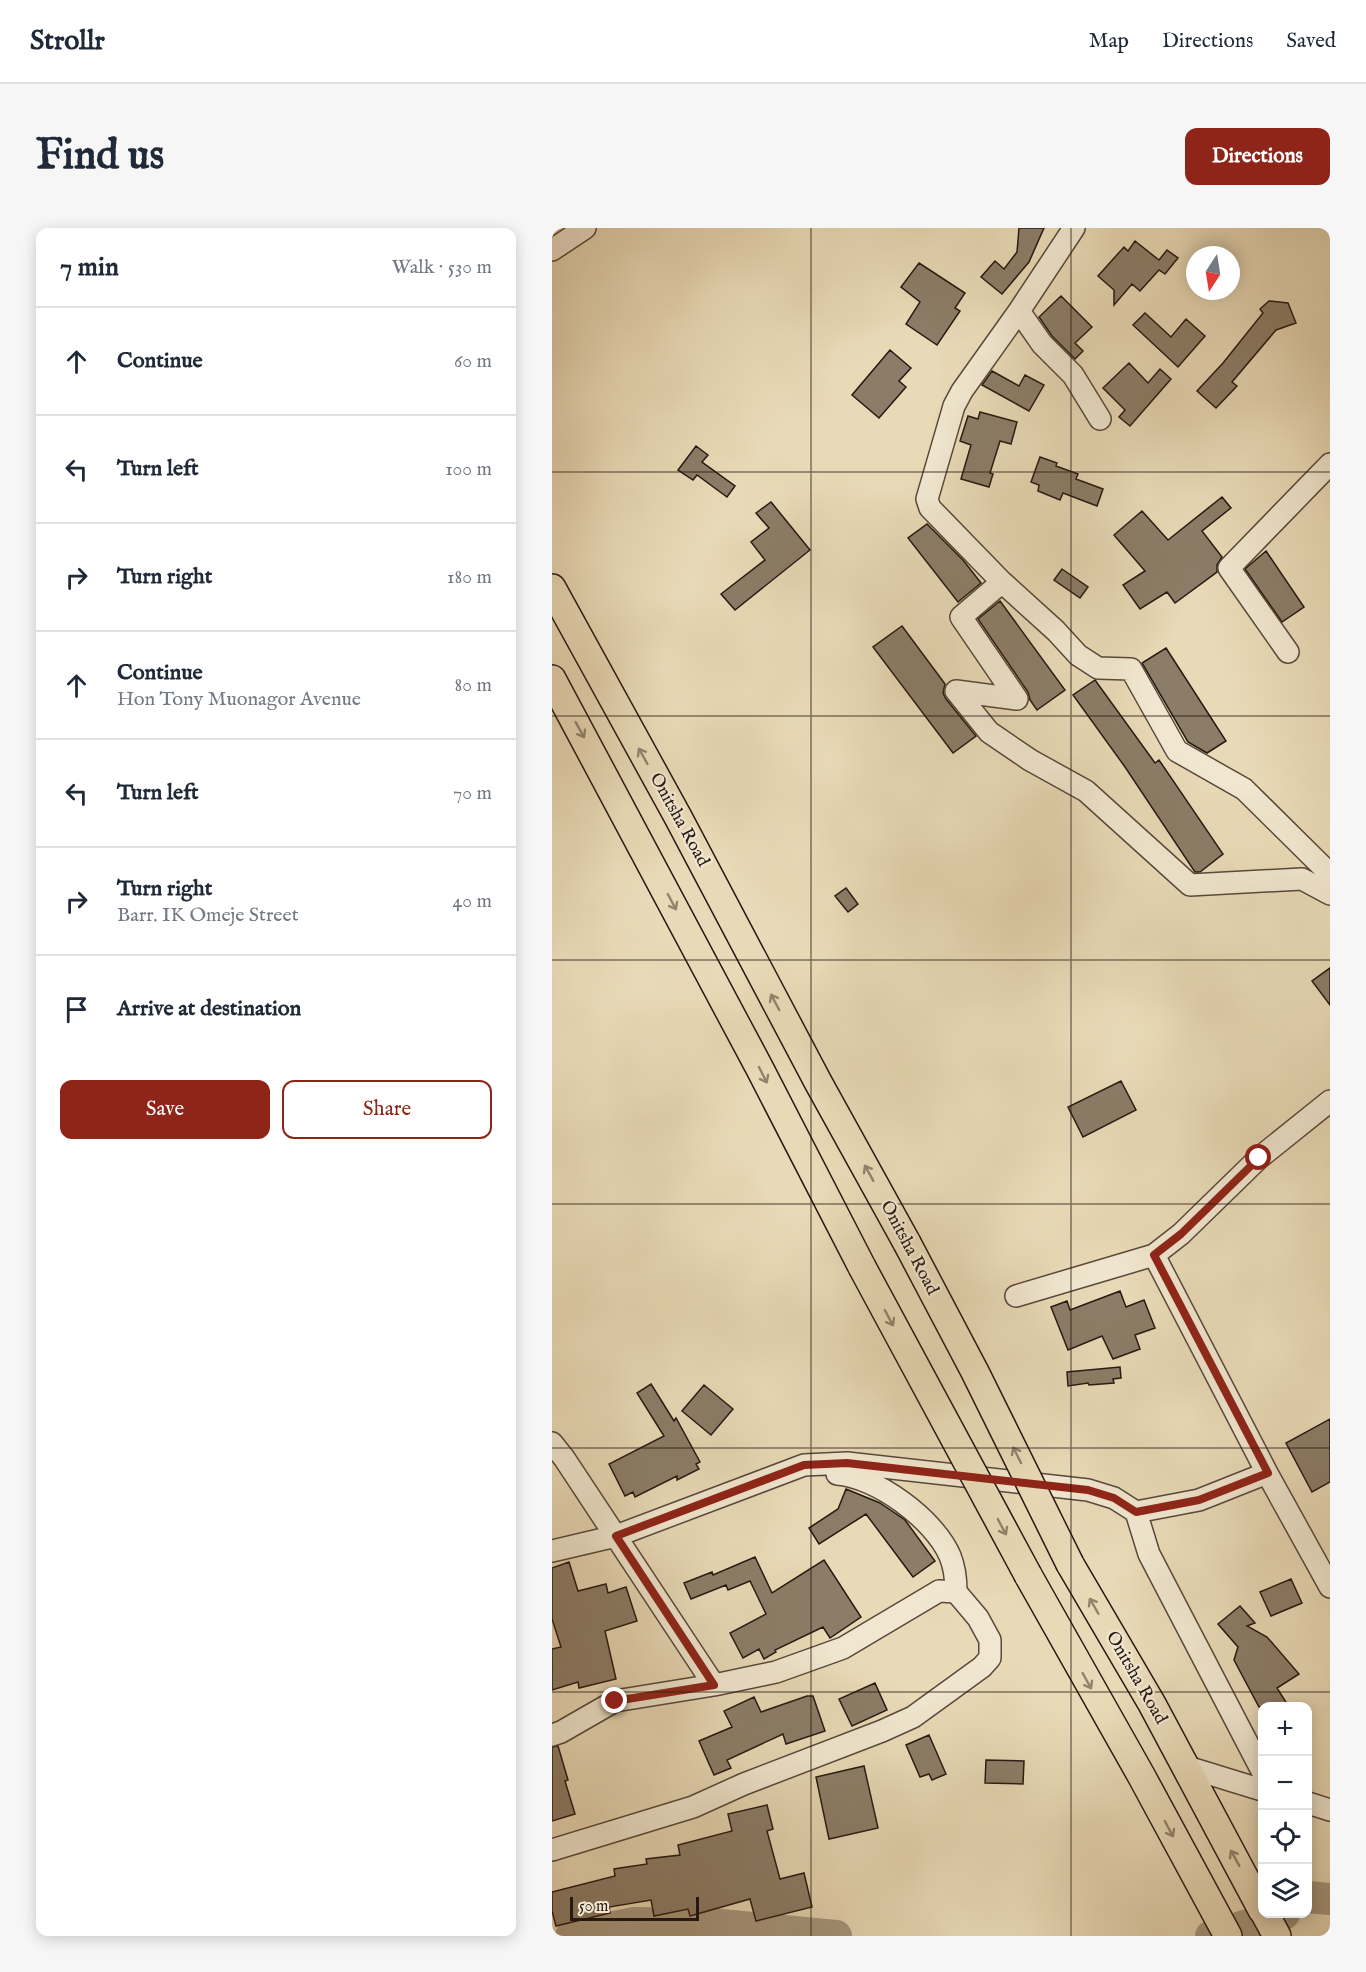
<!DOCTYPE html>
<meta charset="utf-8">
<style>
body{margin:0;font-family:"IM FELL English",serif;background:#f6f6f7;color:#1f2937}
.controls{position:absolute;right:18px;bottom:18px;display:grid;overflow:hidden;border-radius:12px;box-shadow:0 3px 15px #0003}
.controls button{width:54px;height:54px;display:grid;place-items:center;padding:0;border:0;border-bottom:2px solid #e0e1e3;background:#fff;color:#1f2937;font:30px sans-serif}
.compass{position:absolute;left:634px;top:18px;width:54px;height:54px;border-radius:50%;background:#fff;box-shadow:0 3px 15px #0003;rotate:192deg}
.scale{position:absolute;left:18px;bottom:15px;width:129px;box-sizing:border-box;padding-left:6px;border:3px solid #271812;border-top:0;font-size:16px;line-height:21px;white-space:nowrap;color:#271812;-webkit-text-stroke:4px #f1e7d0;paint-order:stroke}
.stop{position:absolute;width:18px;height:18px;margin:-14px;border:4px solid #8f2418;border-radius:50%;background:#fff}
.stop.end{background:#8f2418;border-color:#fff;box-shadow:0 2px 6px #0008}
.list{margin:0;padding:0;list-style:none}
h2{display:flex;justify-content:space-between;align-items:center;height:78px;margin:0;padding:0 24px;font-size:26px}
h2 small{font-size:20px;font-weight:400;color:#747a83}
.list li{display:grid;grid-template-columns:39px 1fr auto;gap:18px;align-items:center;box-sizing:border-box;height:108px;padding:0 24px;border-top:2px solid #e0e1e3}
.list b{display:block;font-size:22px;white-space:nowrap}
.list p{margin:0;font-size:20px;white-space:nowrap;color:#747a83}
.list em{font-size:20px;font-style:normal;color:#747a83}
.actions{display:flex;gap:12px;padding:18px 24px}
.actions a{flex:1;padding:14px 0;border:2px solid #8f2418;border-radius:12px;text-align:center;font-size:21px;color:#8f2418}
.actions .main{background:#8f2418;color:#fff}
.icon{flex:none;width:33px;height:33px;fill:none;stroke:currentColor;stroke-width:2;stroke-linecap:round;stroke-linejoin:round}
.map{position:relative;flex:none;width:778px;height:1708px;overflow:hidden;border-radius:12px}
header{display:flex;align-items:center;gap:36px;box-sizing:border-box;height:84px;padding:0 30px;background:#fff;border-bottom:2px solid #e0e1e3}
header strong{font-size:28px}
nav{display:flex;gap:33px;margin-inline-start:auto;font-size:21px}
.intro{display:flex;align-items:center;justify-content:space-between;box-sizing:border-box;height:144px;padding:0 36px}
h1{margin:0;font-size:42px}
.button{padding:15px 27px;border-radius:12px;background:#8f2418;color:#fff;font-size:21px;font-weight:700}
main{display:flex;gap:36px;padding:0 36px}
aside{flex:1;background:#fff;border-radius:12px;box-shadow:0 3px 15px #0003}
.map>svg:first-child{display:block}
.lines{fill:none;stroke-linecap:round;stroke-linejoin:round}
.river{stroke:#a7987f;stroke-width:32}
.building{fill:#8c7d68;stroke:#271812;stroke-width:1.5}
.minor-casing{stroke:#58483b;stroke-width:24}
.major-casing{stroke:#271812;stroke-width:30}
.minor{stroke:#f1e7d0;stroke-width:21}
.major{stroke:#e9dab7;stroke-width:27}
.major-bridge-casing{stroke:#271812;stroke-width:30;stroke-linecap:butt}
.major-bridge{stroke:#e9dab7;stroke-width:27}
.oneway{stroke:#92836d}
.route{stroke:#8f2418;stroke-width:8}
.grid{fill:none;stroke:#271812;stroke-width:1.5;stroke-opacity:0.55}
.labels{text-anchor:middle;dominant-baseline:central;stroke-width:4.5;stroke-linejoin:round;paint-order:stroke}
.street-label{font-size:18px;fill:#271812;stroke:#f1e7d0}
</style>
<header>
<strong>Strollr</strong>
<nav><a>Map</a><a>Directions</a><a>Saved</a></nav>
</header>
<div class="intro"><h1>Find us</h1><a class="button">Directions</a></div>
<main>
<aside>
<h2>7 min<small>Walk · 530 m</small></h2>
<ul class="list">
<li><svg class="icon" aria-label="ahead" viewBox="0 0 24 24"><path d="M12 20V5M6 11l6-6 6 6"/></svg><div><b>Continue</b></div><em>60 m</em></li>
<li><svg class="icon" aria-label="left" viewBox="0 0 24 24"><path d="M17 20v-9H6M10 6l-5 5 5 5"/></svg><div><b>Turn left</b></div><em>100 m</em></li>
<li><svg class="icon" aria-label="right" viewBox="0 0 24 24"><path d="M7 20v-9h11M14 6l5 5-5 5"/></svg><div><b>Turn right</b></div><em>180 m</em></li>
<li><svg class="icon" aria-label="ahead" viewBox="0 0 24 24"><path d="M12 20V5M6 11l6-6 6 6"/></svg><div><b>Continue</b><p>Hon Tony Muonagor Avenue</p></div><em>80 m</em></li>
<li><svg class="icon" aria-label="left" viewBox="0 0 24 24"><path d="M17 20v-9H6M10 6l-5 5 5 5"/></svg><div><b>Turn left</b></div><em>70 m</em></li>
<li><svg class="icon" aria-label="right" viewBox="0 0 24 24"><path d="M7 20v-9h11M14 6l5 5-5 5"/></svg><div><b>Turn right</b><p>Barr. IK Omeje Street</p></div><em>40 m</em></li>
<li><svg class="icon" aria-label="arrive" viewBox="0 0 24 24"><path d="M6 21V4h12l-3 4 3 4H6"/></svg><div><b>Arrive at destination</b></div></li>
</ul>
<div class="actions"><a class="main">Save</a><a>Share</a></div>
</aside>
<div class="map">
<svg width="778" height="1708" viewBox="0 0 778 1708">
<rect width="100%" height="100%" fill="#e9dab7"/>
<filter id="stains"><feTurbulence type="fractalNoise" baseFrequency=".00333" numOctaves="4"/><feColorMatrix values="0 0 0 0 .2 0 0 0 0 .09 0 0 0 0 .02 0 0 0 .5 -.17"/></filter>
<radialGradient id="worn" r=".72"><stop offset=".6" stop-color="#630" stop-opacity="0"/><stop offset="1" stop-color="#630" stop-opacity=".3"/></radialGradient>
<g class="lines">
<path class="river" d="M756,1669l22,2
M19,1708l63,-13 78,1 124,12
M659,1708l73,-22"/>
</g>
<path class="building" d="M467,0h25l-15,34 -27,32 -21,-17 14,-16 9,8 13,-17z
M583,13l24,19 8,-10 11,8 -13,16 -6,-4 -19,21 -8,-7 -18,21v-15l-16,-14 26,-29 4,4z
M367,35l46,30 -10,15 5,3 -23,34 -31,-21 14,-22 -19,-15z
M509,68l31,31 -17,16 8,8 -8,8 -23,-23 -13,-19z
M717,73l19,2 8,20 -20,7 -44,52 5,4 -21,22 -19,-17 26,-28 40,-50 -3,-4z
M593,85l26,24 15,-18 19,17 -27,31 -45,-42z
M338,122l21,18 -12,13 7,6 -27,31 -27,-23z
M577,135l19,20 12,-14 11,10 -41,47 -11,-9 6,-7 -22,-22z
M440,143l27,15 6,-11 19,10 -15,26 -47,-26z
M428,184l37,10 -6,22 -11,-3 -10,32 3,1 -4,13 -28,-8 10,-34 -11,-4 8,-25 10,3z
M144,218l12,9 -6,7 33,24 -8,11 -30,-22 -4,5 -15,-10z
M488,229l17,6 -1,3 22,8 -2,5 27,10 -6,17 -34,-13 -3,7 -22,-9 1,-6 -8,-3z
M670,269l9,11 -29,23 20,26 -5,8v7l-42,31 -8,-11 -27,17 -17,-24 22,-14 -31,-36 28,-24 26,29z
M219,274l39,48 -75,60 -14,-16 44,-34 -14,-18 18,-14 -13,-15z
M375,296l36,36 18,23 -23,19 -50,-64z
M714,323l38,56 -22,15 -37,-53z
M510,341l26,18 -8,11 -26,-18z
M448,373l65,89 -28,20 -7,-10 -2,-8 -50,-73z
M350,398l43,58 -2,9 3,6 30,37 -23,17 -80,-106z
M614,420l60,93 -19,12 -19,-11 -46,-79z
M543,452l60,83 4,-3 64,94 -23,18h-5l-70,-105 -52,-72z
M294,660l12,16 -10,8 -13,-16z
M778,740v37l-18,-24z
M569,853l15,29 -53,27 -15,-30z
M568,1063l6,16 18,-7 11,28 -20,7 5,14 -27,10 -11,-23 -34,14 -17,-43 16,-6 3,9z
M568,1139l1,11 -8,1 1,4 -25,2 -1,-2 -20,3 -1,-14z
M99,1156l23,37 2,-3 24,44 -4,2 3,5 -22,11v-4l-42,21 -2,-5 -8,4 -16,-32 55,-28 -27,-43z
M152,1157l29,24 -22,26 -29,-24z
M778,1191v63l-18,10 -26,-49z
M294,1261l34,14 25,17 30,41 -22,16 -47,-63 -47,30 -10,-16 29,-19z
M203,1329l17,36 52,-33 37,57 -31,21 -7,-11 -48,23 1,2 -12,7 -5,-10 -16,9 -13,-25 36,-19 -16,-33 -22,9 -2,-5 -35,14 -7,-16 28,-11 1,3z
M17,1334l9,29 28,-7 2,9 18,-6 11,34 -32,10 11,48 -37,9 -1,-6 -26,8v-41l9,-2 -9,-28v-51z
M739,1351l11,24 -31,13 -11,-24z
M688,1378l15,17 -8,3 20,11 32,37 -22,14 12,19h-30l-25,-47 4,-13 -20,-23z
M323,1455l12,27 -35,16 -13,-27z
M255,1468h6l12,35 -39,13 -3,-10 -56,26 4,8 -17,7 -15,-34 33,-14 -8,-16 30,-14 7,15z
M377,1507l17,39 -14,6 -3,-6 -9,3 -14,-32z
M6,1518l10,34 -3,1 10,33 -23,7v-74z
M434,1532l38,1 -1,23 -38,-1z
M312,1538l14,62 -49,11 -13,-62z
M215,1577l6,24 -6,2 13,48 24,-6 8,34 -56,14 -6,-22 -60,17 -2,-7 -34,7 -3,-16 -42,7 1,6 -54,13 -4,-15v-19l63,-16 -1,-7 33,-5 -1,-5 34,-4 -2,-10 54,-14 -4,-17z"/>
<g class="lines">
<defs>
<path id="minor" d="M522,0l-55,83 -57,80 -8,15 -27,93 3,9 72,74 -41,35 56,82 -61,-8 33,41 41,28 56,31 104,94 112,-6 28,15
M0,22l33,-22
M467,83l23,33 31,31 27,44
M450,354l54,49 22,24 20,13 33,1 46,82 67,38 86,85
M736,424l-59,-84 101,-104
M464,1068l138,-41 27,-21 78,-76 71,-57
M0,1215l12,15 150,227
M715,1245l63,114
M285,1246c40,3 97,45 113,82 5,12 6,23 6,36
M584,1284l13,42 113,217
M0,1323l64,-15 188,-71 43,-2 241,27 26,8 22,14 63,-12 68,-27 -113,-218
M0,1507l9,-3 54,-31 99,-16 62,-13 67,-24 96,-57 17,1 22,26 12,22v18l-8,9 -69,50 -31,14 -138,53 -51,23 -141,43
M632,1538l78,24
M756,1575l22,7"/>
<path id="major" d="M0,360l126,229 140,265 89,161
M0,451l208,390 102,198
M518,1336l82,140 110,206
M476,1347l114,202 86,159
M713,1686l12,22"/>
</defs>
<use href="#minor" class="minor-casing"/>
<use href="#major" class="major-casing"/>
<use href="#minor" class="minor"/>
<use href="#major" class="major"/>
<defs>
<path id="major-bridge" d="M355,1015l68,129 95,192
M310,1039l166,308"/>
</defs>
<use href="#major-bridge" class="major-bridge-casing"/>
<use href="#major-bridge" class="major-bridge"/>
</g>
<defs><path id="oneway-shaft" d="M-6 0H5M1.5-3L5.5 0L1.5 3" fill="none" stroke-width="1.6" stroke-linecap="round" stroke-linejoin="round" transform="scale(1.5)"/></defs>
<g class="oneway">
<use href="#oneway-shaft" transform="translate(28 502) rotate(61)"/>
<use href="#oneway-shaft" transform="translate(91 528) rotate(-119)"/>
<use href="#oneway-shaft" transform="translate(120 674) rotate(62)"/>
<use href="#oneway-shaft" transform="translate(223 774) rotate(-118)"/>
<use href="#oneway-shaft" transform="translate(211 847) rotate(63)"/>
<use href="#oneway-shaft" transform="translate(317 945) rotate(-119)"/>
<use href="#oneway-shaft" transform="translate(337 1090) rotate(62)"/>
<use href="#oneway-shaft" transform="translate(465 1227) rotate(-117)"/>
<use href="#oneway-shaft" transform="translate(450 1299) rotate(62)"/>
<use href="#oneway-shaft" transform="translate(542 1378) rotate(-120)"/>
<use href="#oneway-shaft" transform="translate(535 1453) rotate(61)"/>
<use href="#oneway-shaft" transform="translate(617 1601) rotate(62)"/>
<use href="#oneway-shaft" transform="translate(683 1630) rotate(-119)"/>
</g>
<g class="lines">
<path class="route" d="M63,1473l99,-16 -98,-149 188,-71 43,-2 241,27 26,8 22,14 63,-12 69,-27 -114,-218 27,-21 78,-76"/>
</g>
<path class="grid" d="M259,0v1708M519,0v1708M0,244h778M0,488h778M0,732h778M0,976h778M0,1220h778M0,1464h778"/>
<g class="labels">
<g class="street-label">
<text transform="translate(127 592) rotate(61)">Onitsha Road</text>
<text transform="translate(357 1020) rotate(62)">Onitsha Road</text>
<text transform="translate(584 1450) rotate(60)">Onitsha Road</text>
</g>
</g>
<rect width="100%" height="100%" filter="url(#stains)"/>
<rect width="100%" height="100%" fill="url(#worn)"/>
</svg>
<div class="controls">
<button>+</button>
<button>−</button>
<button><svg class="icon" aria-label="locate" viewBox="0 0 24 24"><circle cx="12" cy="12" r="6"/><path d="M12 2v4M12 18v4M2 12h4M18 12h4"/></svg></button>
<button><svg class="icon" aria-label="layers" viewBox="0 0 24 24"><path d="M12 4l9 5-9 5-9-5zM3 14l9 5 9-5"/></svg></button>
</div>
<svg class="compass" viewBox="-18 -18 36 36"><path d="M0-13l5 13h-10z" fill="#e53935"/><path d="M0 13l5-13h-10z" fill="#747a83"/></svg>
<div class="scale">50 m</div>
<div class="stop" style="left:707px;top:930px"></div>
<div class="stop end" style="left:63px;top:1473px"></div>
</div>
</main>
